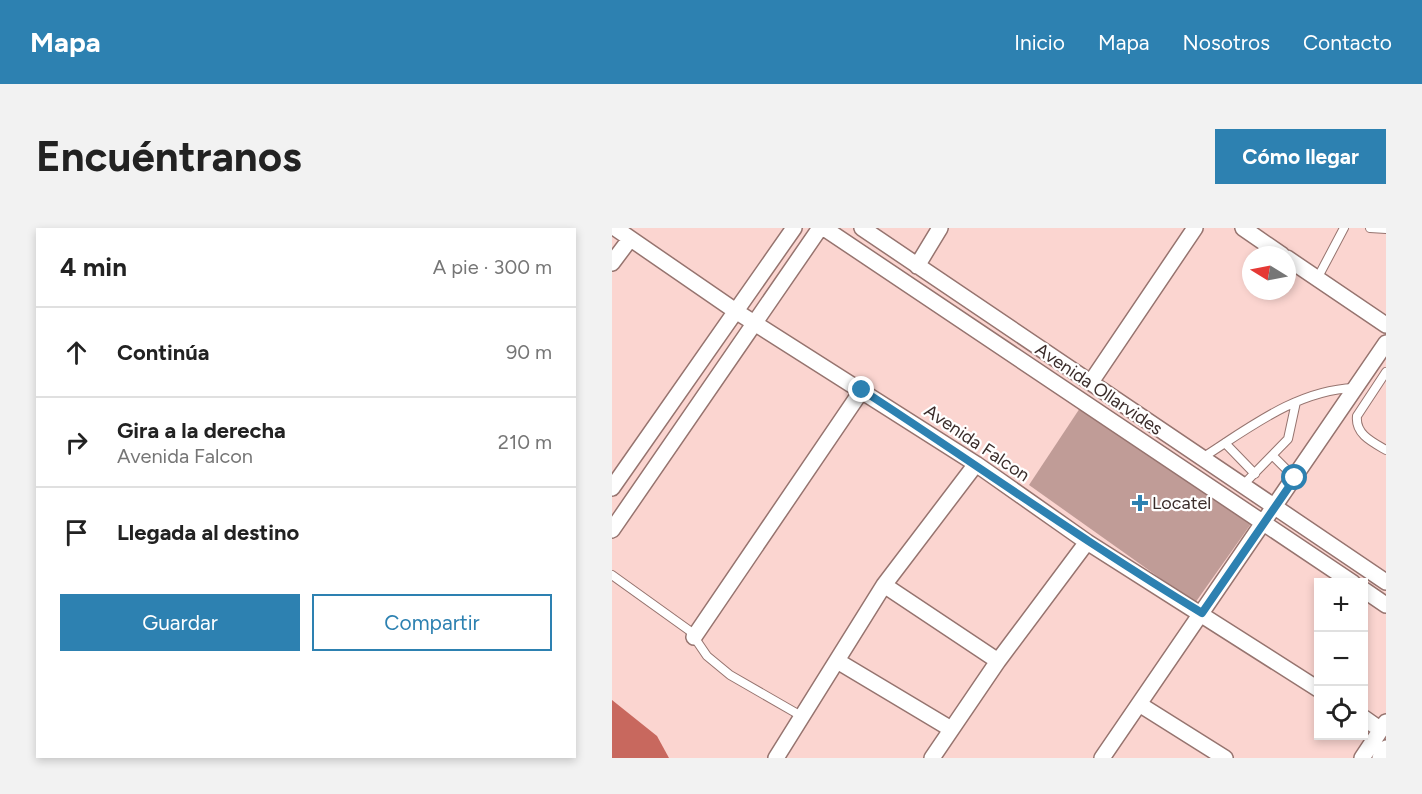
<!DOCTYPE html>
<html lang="es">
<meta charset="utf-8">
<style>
body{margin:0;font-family:Figtree,sans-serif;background:#f2f2f2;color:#222}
.controls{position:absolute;right:18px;bottom:18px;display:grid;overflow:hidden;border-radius:0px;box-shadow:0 3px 9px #0003}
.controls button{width:54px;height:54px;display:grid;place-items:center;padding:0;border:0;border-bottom:2px solid #e0e0e0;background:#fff;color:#222;font:30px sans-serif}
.compass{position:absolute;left:630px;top:18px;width:54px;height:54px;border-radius:50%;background:#fff;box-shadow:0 3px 9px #0003;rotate:280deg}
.stop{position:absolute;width:18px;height:18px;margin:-14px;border:4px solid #2d81b1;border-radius:50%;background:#fff}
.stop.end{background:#2d81b1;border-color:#fff;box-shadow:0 2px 6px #0008}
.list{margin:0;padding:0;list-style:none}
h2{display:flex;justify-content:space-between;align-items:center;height:78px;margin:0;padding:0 24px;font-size:26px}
h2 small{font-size:20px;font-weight:400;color:#767676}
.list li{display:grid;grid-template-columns:39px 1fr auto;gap:18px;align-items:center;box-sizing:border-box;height:90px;padding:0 24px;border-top:2px solid #e0e0e0}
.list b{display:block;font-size:22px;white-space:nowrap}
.list p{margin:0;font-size:20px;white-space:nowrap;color:#767676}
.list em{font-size:20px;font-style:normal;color:#767676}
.actions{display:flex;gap:12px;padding:18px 24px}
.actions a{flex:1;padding:14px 0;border:2px solid #2d81b1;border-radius:0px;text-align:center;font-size:21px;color:#2d81b1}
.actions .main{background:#2d81b1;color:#fff}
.icon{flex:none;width:33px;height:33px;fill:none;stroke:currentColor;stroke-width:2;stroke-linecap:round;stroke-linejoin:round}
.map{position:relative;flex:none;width:774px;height:530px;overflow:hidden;border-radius:0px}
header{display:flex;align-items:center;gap:36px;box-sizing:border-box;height:84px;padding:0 30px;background:#2d81b1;color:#fff}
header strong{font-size:28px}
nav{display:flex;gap:33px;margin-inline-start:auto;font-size:21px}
.intro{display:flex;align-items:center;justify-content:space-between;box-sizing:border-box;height:144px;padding:0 36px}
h1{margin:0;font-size:42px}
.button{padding:15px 27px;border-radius:0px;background:#2d81b1;color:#fff;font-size:21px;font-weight:700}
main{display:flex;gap:36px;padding:0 36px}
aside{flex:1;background:#fff;border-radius:0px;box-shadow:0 3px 9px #0003}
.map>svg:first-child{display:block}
.water{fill:#c8685e}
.building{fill:#c09c97}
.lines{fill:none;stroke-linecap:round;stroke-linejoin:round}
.service-casing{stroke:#96746f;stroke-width:10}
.minor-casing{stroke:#96746f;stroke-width:18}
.service{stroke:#fff;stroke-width:8}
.minor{stroke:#fff;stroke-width:15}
.route{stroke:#2d81b1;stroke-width:8}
.poi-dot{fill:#2d81b1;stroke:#fff;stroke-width:2}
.labels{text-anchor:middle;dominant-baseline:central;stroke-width:4.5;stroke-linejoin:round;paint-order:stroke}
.street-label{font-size:18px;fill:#3b2d2b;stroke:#fff}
.poi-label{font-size:18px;fill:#3b2d2b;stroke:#fff;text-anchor:start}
</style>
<header>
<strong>Mapa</strong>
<nav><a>Inicio</a><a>Mapa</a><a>Nosotros</a><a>Contacto</a></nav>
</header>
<div class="intro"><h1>Encuéntranos</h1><a class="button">Cómo llegar</a></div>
<main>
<aside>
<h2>4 min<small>A pie · 300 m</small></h2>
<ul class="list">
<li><svg class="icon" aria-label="ahead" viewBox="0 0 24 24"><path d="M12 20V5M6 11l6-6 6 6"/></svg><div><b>Continúa</b></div><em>90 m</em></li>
<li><svg class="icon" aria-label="right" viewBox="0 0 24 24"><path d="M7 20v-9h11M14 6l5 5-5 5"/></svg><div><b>Gira a la derecha</b><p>Avenida Falcon</p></div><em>210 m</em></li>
<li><svg class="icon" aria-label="arrive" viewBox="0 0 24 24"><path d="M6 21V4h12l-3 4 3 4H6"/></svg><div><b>Llegada al destino</b></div></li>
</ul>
<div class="actions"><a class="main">Guardar</a><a>Compartir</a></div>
</aside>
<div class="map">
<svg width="774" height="530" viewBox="0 0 774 530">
<rect width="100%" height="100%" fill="#fbd5d0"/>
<path class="water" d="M0,472l45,36 12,22h-57z"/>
<path class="building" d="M468,180l173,113 -58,82 -166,-118z"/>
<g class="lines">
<defs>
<path id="service" d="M758,0l16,1
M705,51l27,-51
M774,144l-29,44c-2,18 15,26 29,34
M613,215l30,31
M661,228l22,22
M590,230c47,-30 95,-68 152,-70
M631,257l45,-46 8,-37
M0,347l78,56 17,25 23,19 73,42"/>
<path id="minor" d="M3,0l122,84 239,152 111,78 231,147
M212,0l529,355
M250,0l524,354
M631,0l39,27
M675,30l99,67
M0,35l18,-24
M305,38l23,-38
M479,154l104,-154
M0,260l182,-260
M0,302l208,-302
M272,357l114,76
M752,362l22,15
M82,409l168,-247
M227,434l112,67
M527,476l86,54
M752,490l17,12
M164,530l108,-173 92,-121
M320,530l66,-97 89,-119
M490,530l284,-415
M750,530l24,-36
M768,530l6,-10"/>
</defs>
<use href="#service" class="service-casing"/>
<use href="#minor" class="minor-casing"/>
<use href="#service" class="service"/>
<use href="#minor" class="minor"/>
</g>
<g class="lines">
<path class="route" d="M250,162c114,74 224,153 340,223l93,-135"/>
</g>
<path class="poi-dot" d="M525 266h6v6h6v6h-6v6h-6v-6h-6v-6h6z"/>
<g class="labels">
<g class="street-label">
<text transform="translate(487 161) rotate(34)">Avenida Ollarvides</text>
<text transform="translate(365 215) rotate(34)">Avenida Falcon</text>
</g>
<g class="poi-label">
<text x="540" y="275">Locatel</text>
</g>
</g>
</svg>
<div class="controls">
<button>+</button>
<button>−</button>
<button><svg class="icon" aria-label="locate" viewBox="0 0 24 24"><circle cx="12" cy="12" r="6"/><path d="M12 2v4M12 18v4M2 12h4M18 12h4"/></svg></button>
</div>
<svg class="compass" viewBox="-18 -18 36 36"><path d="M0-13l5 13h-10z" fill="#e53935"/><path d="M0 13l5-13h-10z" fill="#767676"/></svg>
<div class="stop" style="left:683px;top:250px"></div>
<div class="stop end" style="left:250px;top:162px"></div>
</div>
</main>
